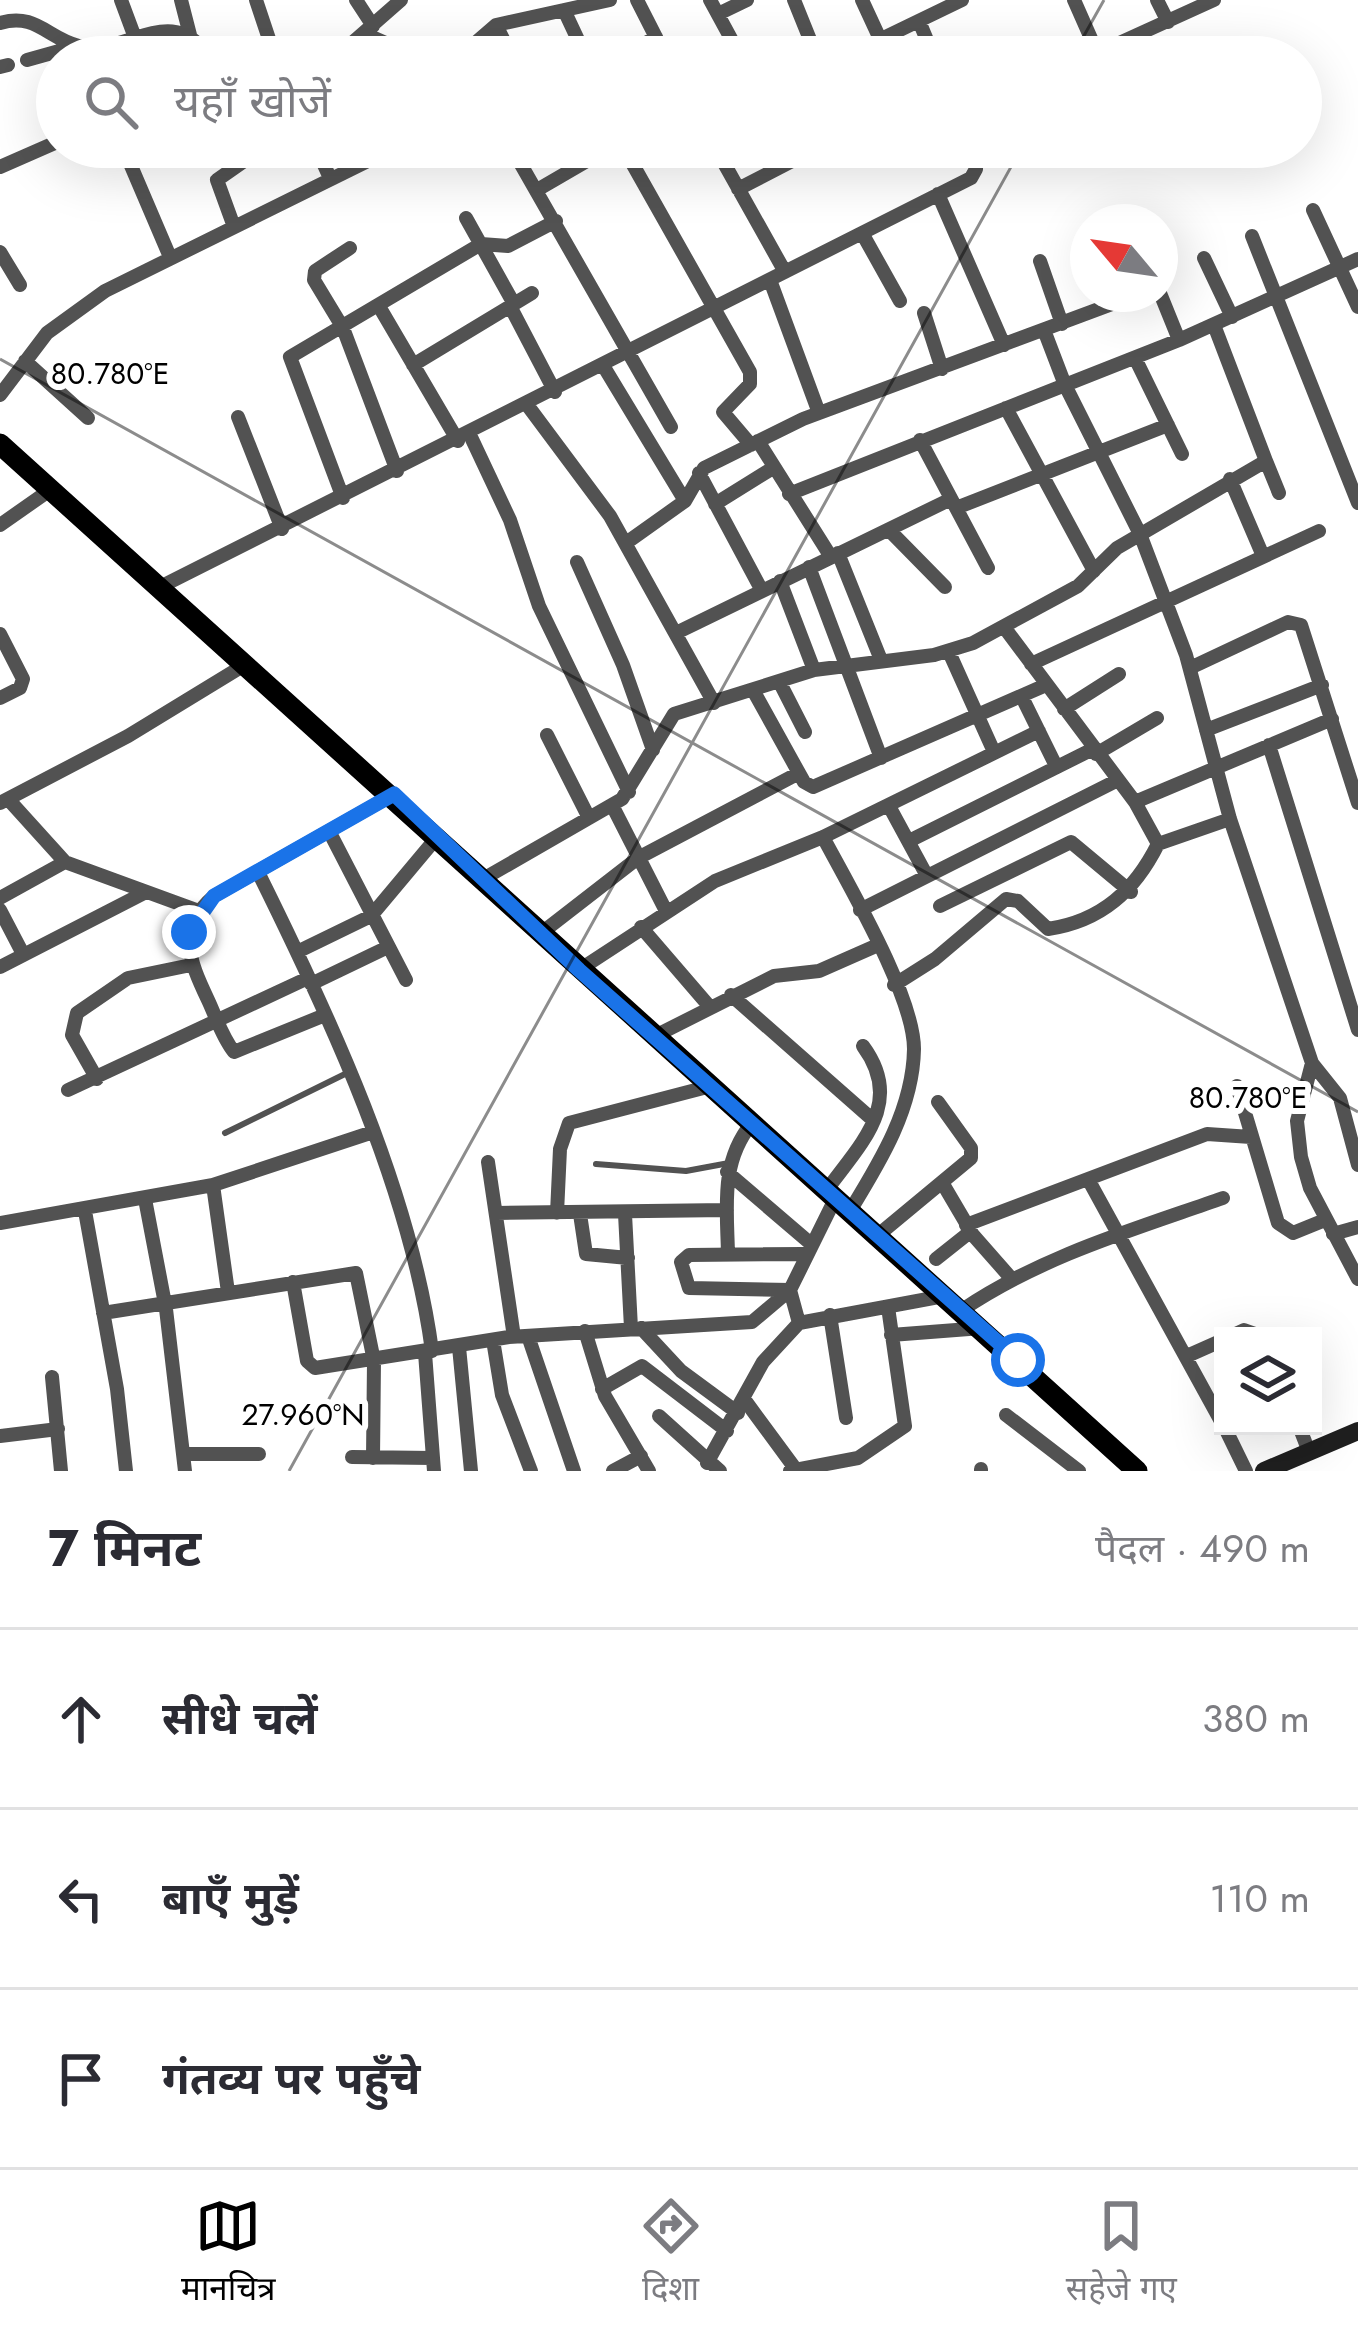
<!DOCTYPE html>
<html lang="hi">
<meta charset="utf-8">
<style>
body{margin:0;font-family:Jost,"Noto Sans Devanagari",sans-serif;background:#f7f7f7;color:#2b2b33}
.controls{position:absolute;right:36px;bottom:36px;display:grid;overflow:hidden;border-radius:0px;box-shadow:0 12px 48px #0002}
.controls button{width:108px;height:108px;display:grid;place-items:center;padding:0;border:0;border-bottom:3px solid #e1e1e2;background:#fff;color:#2b2b33;font:60px sans-serif}
.compass{position:absolute;left:1070px;top:204px;width:108px;height:108px;border-radius:50%;background:#fff;box-shadow:0 12px 48px #0002;rotate:299deg}
.stop{position:absolute;width:36px;height:36px;margin:-27px;border:9px solid #1a73e8;border-radius:50%;background:#fff}
.stop.end{background:#1a73e8;border-color:#fff;box-shadow:0 3px 12px #0008}
.list{margin:0;padding:0;list-style:none}
h2{display:flex;justify-content:space-between;align-items:center;height:156px;margin:0;padding:0 48px;font-size:51px}
h2 small{font-size:39px;font-weight:400;color:#7c7c81}
.list li{display:grid;grid-template-columns:78px 1fr auto;gap:36px;align-items:center;box-sizing:border-box;height:180px;padding:0 48px;border-top:3px solid #e1e1e2}
.list b{display:block;font-size:45px;white-space:nowrap}
.list em{font-size:39px;font-style:normal;color:#7c7c81}
.icon{flex:none;width:66px;height:66px;fill:none;stroke:currentColor;stroke-width:2;stroke-linecap:round;stroke-linejoin:round}
.map{position:relative;flex:none;width:1358px;height:1471px;overflow:hidden}
.search{position:absolute;background:#fff;box-shadow:0 12px 48px #0002;left:36px;right:36px;top:36px;height:132px;display:flex;align-items:center;gap:30px;box-sizing:border-box;padding:0 42px;border-radius:66px;color:#7c7c81;font-size:45px}
.sheet{height:696px;background:#fff}
nav{display:flex;justify-content:space-around;align-items:center;box-sizing:border-box;height:168px;border-top:3px solid #e1e1e2;background:#fff;font-size:33px;color:#7c7c81}
nav a{display:grid;justify-items:center;gap:6px}
nav .on{color:#000}
.map>svg:first-child{display:block}
.lines{fill:none;stroke-linecap:round;stroke-linejoin:round}
.lane{stroke:#525252;stroke-width:6}
.street{stroke:#525252;stroke-width:14}
.secondary{stroke:#1f1f1f;stroke-width:18}
.primary{stroke:#000;stroke-width:21}
.route{stroke:#1a73e8;stroke-width:15}
.ticks{fill:none;stroke:#000;stroke-width:3;stroke-opacity:0.45}
.ticks-label{font-size:30px;text-anchor:middle;fill:#000;stroke:#fff;stroke-width:12;stroke-linejoin:round;paint-order:stroke}
</style>
<div class="map">
<svg width="1358" height="1471" viewBox="0 0 1358 1471">
<rect width="100%" height="100%" fill="#fff"/>
<g class="lines">
<path class="lane" d="M225,1133l122,-60
M596,1164l90,7 43,-8"/>
<path class="street" d="M121,0l13,35
M181,0l9,35
M256,0l19,57
M356,0l17,26
M637,0l29,57
M710,0l31,57
M794,0l23,57
M862,0l18,39
M1074,0l19,43 13,6 108,-49
M1157,0l11,22
M564,10l22,47
M718,14l29,-14
M919,21l15,36
M0,23c36,-11 48,16 79,23 48,11 92,-46 130,11
M496,25l16,32
M365,34l52,23
M336,57l65,-57
M459,57l37,-32 114,-25
M622,57l34,-20
M844,57l118,-57
M27,60l50,-14 3,11
M0,67l8,-2
M123,147l47,110
M316,147l14,31
M511,147l160,280
M623,147l127,225v12l-27,28 28,33
M715,147l70,125
M0,167l57,-25
M738,189l81,-42
M537,190l74,-43
M938,194l66,151
M1313,210l45,97
M466,218l48,86
M233,224l-16,-44 47,-33
M862,233l38,68
M1252,236l106,267
M350,248l-35,23 -1,9 29,48 54,143
M0,252l20,33
M1204,258l28,59
M1040,261l22,63
M770,280l49,133
M1160,293l19,47
M510,306l45,86
M380,308l78,133
M924,313l18,56
M1044,330l21,55 75,149 46,121 44,164 82,244 -15,58 4,36 9,31 48,91
M1135,358l47,96
M25,361l63,57
M413,365l119,-72
M604,367l81,134
M0,395l47,-62 58,-42 275,-136
M528,406l82,110 104,187
M1006,408l88,163
M238,417l44,112
M470,435l40,85 29,86 90,186
M920,440l68,128
M758,441l73,116
M1266,461l13,32
M699,473l62,116
M1230,479l33,77
M789,494l390,-154 179,-81
M343,498l-53,-141 191,-113 27,2 48,-25
M715,504l58,-36
M956,508l212,-83
M0,525l50,-35
M889,530l56,57
M626,543l59,-42 19,-33 99,-49 336,-125
M838,553l43,107
M577,562l46,103 30,85
M809,567l72,191
M780,581l34,89
M160,587l811,-409 5,-9 -8,-22
M1004,627l131,175 23,42 72,-25
M676,633l275,-134
M0,634l23,45 -3,9 -20,10
M949,652l45,100
M1031,664l288,-133
M1190,668l98,-46 13,3 57,178
M779,681l26,51
M753,690l51,92 9,5 233,-102
M1022,697l34,69
M1064,709l55,-35
M1206,730l116,-45
M547,735l42,83
M1269,745l89,285
M1096,754l61,-36
M8,799l57,63 134,49
M1135,802l197,-83
M0,803l128,-67 118,-72
M612,805l54,106
M889,806l38,70
M329,831l77,149
M823,837c26,49 91,159 91,212 -1,60 -34,113 -64,162
M909,841l184,-92
M258,872c72,145 153,319 174,479
M483,879l139,-80 52,-85 140,-44 120,-15 39,-12 105,-57 39,-38 149,-87 -52,-136
M0,898l65,-36
M940,906l131,-64 60,50
M0,910l23,44
M860,910l258,-130
M641,927l68,79
M540,934l98,-76 161,-85
M297,952l74,-36 67,-80
M0,967l146,-75
M579,970l136,-89 108,-44 216,-106
M311,984l77,-37
M894,985l41,-26 71,-60 12,2 30,28c54,-8 87,-39 110,-85
M731,995l142,125
M325,1015l-91,37c-12,-15 -18,-35 -26,-52 -19,-40 -32,-71 6,-104l180,-102
M655,1036l119,-60 45,-5 59,-26
M1312,1063l28,35 18,67
M97,1079l-25,-44 5,-22 51,-35 63,-13
M1237,1086l41,137 15,10 32,-13
M68,1090l240,-112
M488,1162l26,175
M727,1172l83,71
M1088,1179l135,246
M943,1184l30,51 37,42
M213,1185l15,107
M826,1191c35,-48 79,-88 37,-145
M145,1199l21,110 19,162
M85,1211l32,178 9,82
M497,1213l230,-3
M557,1213l3,-64 9,-26 142,-37
M580,1214l6,40 42,4
M625,1214l6,114
M0,1223l213,-38 157,-52
M966,1225l241,-91 44,3
M1333,1234l25,-7
M877,1236l94,-78v-10l-33,-46
M728,1254c-1,-48 -8,-92 24,-131
M936,1259l34,-27
M293,1282l14,79 8,7 194,-31 243,-15 38,-32
M790,1290l-101,-2 -8,-26 8,-7 114,-1
M962,1310c80,-54 170,-80 261,-112
M103,1313l253,-40 18,88 -1,97
M830,1315l16,103
M799,1323l-9,-33 45,-91
M641,1328l40,43 57,42
M585,1331l20,65 44,75
M891,1335l91,-7
M528,1336l46,135
M1231,1336l13,-6 17,6
M493,1340l9,55 29,76
M459,1347l12,124
M425,1353l9,118
M1187,1356l36,-16
M52,1377l9,94
M602,1389l40,-23 85,65
M744,1399l50,68
M1006,1415l73,56
M659,1416l61,55
M1224,1426l22,45
M1299,1426l10,26
M0,1436l58,-7
M183,1454h76
M352,1457l81,1
M707,1463l56,-101 36,-39 145,-27
M613,1471l28,-15
M790,1471l68,-13 47,-32 -17,-119
M981,1471v-2"/>
<path class="secondary" d="M1264,1471l94,-40"/>
<path class="primary" d="M0,444l1137,1027"/>
</g>
<g class="lines">
<path class="route" d="M189,932l25,-36 180,-102 185,176 439,390"/>
</g>
<path class="ticks" d="M1072,57l32,-57M0,359l1358,753M289,1471l733,-1324"/>
<g class="ticks-label">
<text x="110" y="384">80.780°E</text>
<text x="1248" y="1108">80.780°E</text>
<text x="303" y="1425">27.960°N</text>
</g>
</svg>
<div class="controls">
<button><svg class="icon" aria-label="layers" viewBox="0 0 24 24"><path d="M12 4l9 5-9 5-9-5zM3 14l9 5 9-5"/></svg></button>
</div>
<svg class="compass" viewBox="-18 -18 36 36"><path d="M0-13l5 13h-10z" fill="#e53935"/><path d="M0 13l5-13h-10z" fill="#7c7c81"/></svg>
<div class="stop" style="left:1018px;top:1360px"></div>
<div class="stop end" style="left:189px;top:932px"></div>
<div class="search"><svg class="icon" aria-label="search" viewBox="0 0 24 24"><circle cx="10" cy="10" r="6"/><path d="M15 15l6 6"/></svg>यहाँ खोजें</div>
</div>
<section class="sheet">
<h2>7 मिनट<small>पैदल · 490 m</small></h2>
<ul class="list">
<li><svg class="icon" aria-label="ahead" viewBox="0 0 24 24"><path d="M12 20V5M6 11l6-6 6 6"/></svg><div><b>सीधे चलें</b></div><em>380 m</em></li>
<li><svg class="icon" aria-label="left" viewBox="0 0 24 24"><path d="M17 20v-9H6M10 6l-5 5 5 5"/></svg><div><b>बाएँ मुड़ें</b></div><em>110 m</em></li>
<li><svg class="icon" aria-label="arrive" viewBox="0 0 24 24"><path d="M6 21V4h12l-3 4 3 4H6"/></svg><div><b>गंतव्य पर पहुँचे</b></div></li>
</ul>
</section>
<nav>
<a class="on"><svg class="icon" aria-label="map" viewBox="0 0 24 24"><path d="M3 6l6-2 6 2 6-2v14l-6 2-6-2-6 2zM9 4v14M15 6v14"/></svg>मानचित्र</a>
<a><svg class="icon" aria-label="directions" viewBox="0 0 24 24"><path d="M12 3l9 9-9 9-9-9zM9 14v-3h6M13 9l2 2-2 2"/></svg>दिशा</a>
<a><svg class="icon" aria-label="saved" viewBox="0 0 24 24"><path d="M7 4h10v16l-5-4-5 4z"/></svg>सहेजे गए</a>
</nav>
